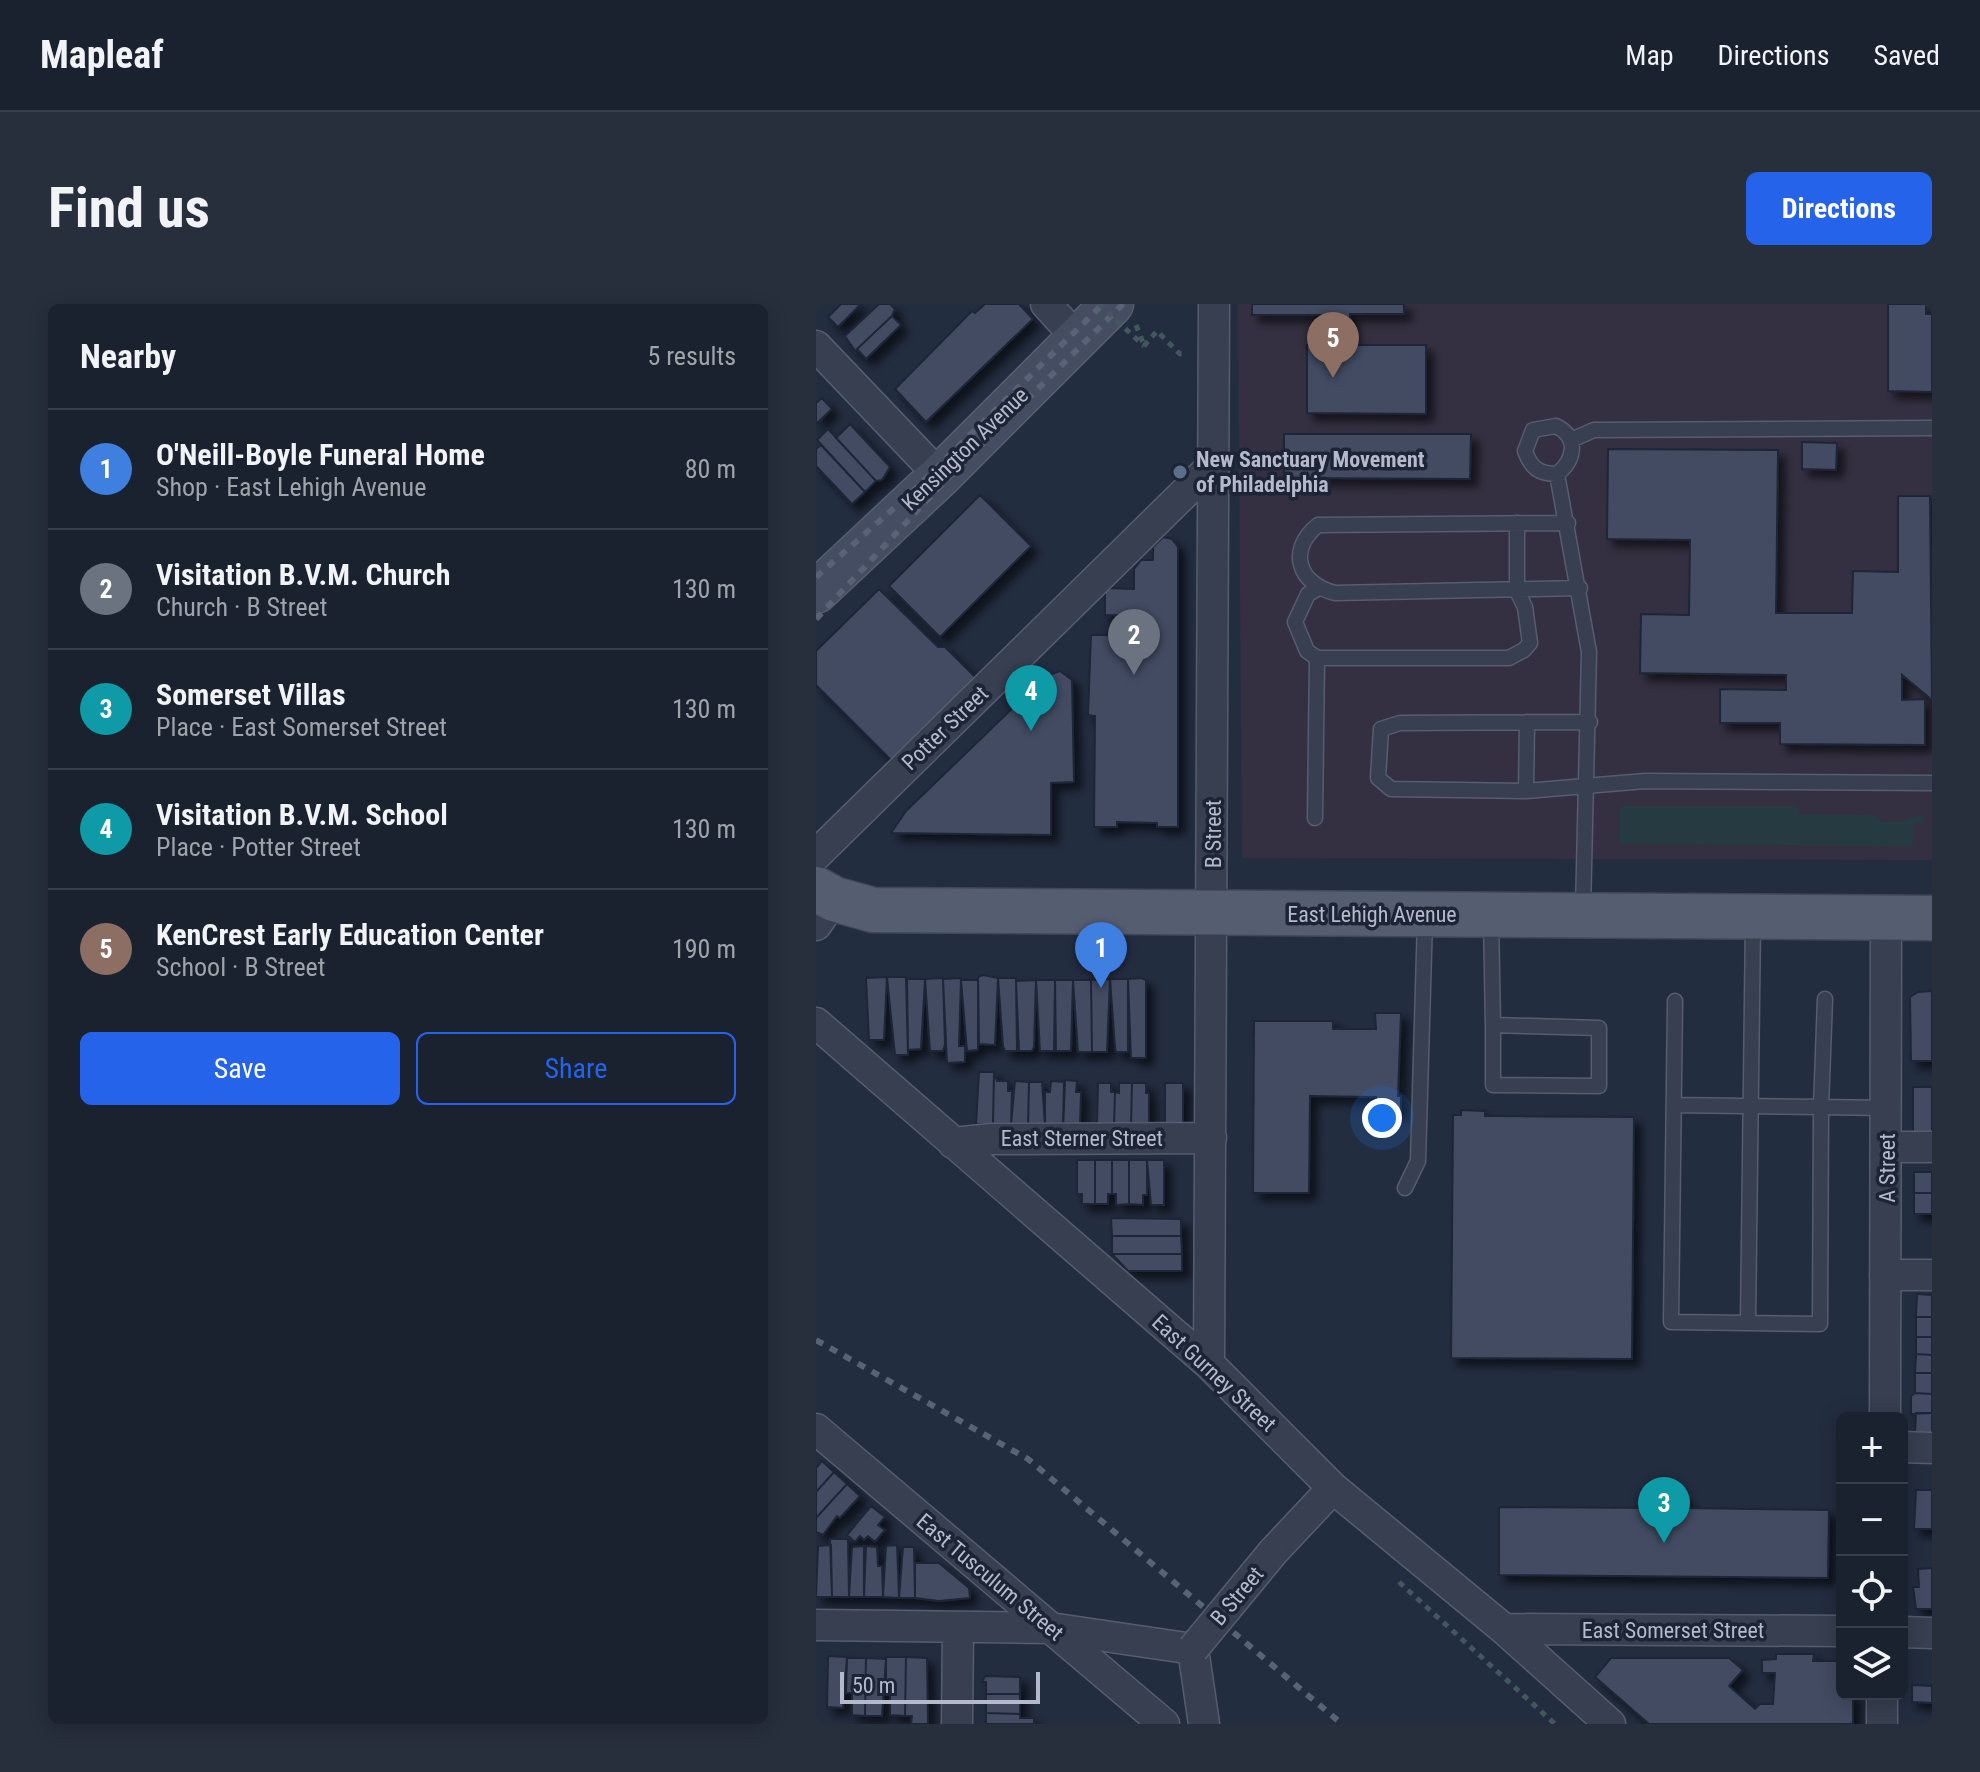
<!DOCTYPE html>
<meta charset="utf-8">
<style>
body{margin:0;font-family:"Roboto Condensed",sans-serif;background:#272f3c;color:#f1f3f6}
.controls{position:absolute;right:24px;bottom:24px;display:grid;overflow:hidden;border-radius:12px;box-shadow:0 4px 20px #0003}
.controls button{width:72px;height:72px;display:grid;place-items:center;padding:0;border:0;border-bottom:2px solid #383f4c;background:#1a2230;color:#f1f3f6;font:40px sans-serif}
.scale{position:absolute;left:24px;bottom:20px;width:200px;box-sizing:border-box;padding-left:8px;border:4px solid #b4bacb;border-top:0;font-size:22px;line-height:28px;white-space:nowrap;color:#b4bacb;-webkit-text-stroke:6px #1c2435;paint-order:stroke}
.you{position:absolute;left:566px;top:814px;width:28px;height:28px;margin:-20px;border:6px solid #fff;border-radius:50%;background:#1a73e8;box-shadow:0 0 0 12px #1a73e833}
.badge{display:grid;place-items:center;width:52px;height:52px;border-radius:50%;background:#2563eb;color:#fff;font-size:26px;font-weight:700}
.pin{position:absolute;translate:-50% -66px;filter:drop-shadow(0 2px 4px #0008)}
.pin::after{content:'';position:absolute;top:42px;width:28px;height:24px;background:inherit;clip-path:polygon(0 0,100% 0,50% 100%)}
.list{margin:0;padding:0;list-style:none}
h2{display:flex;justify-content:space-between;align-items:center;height:104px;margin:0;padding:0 32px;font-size:34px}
h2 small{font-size:26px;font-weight:400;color:#9fa4ab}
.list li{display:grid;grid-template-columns:52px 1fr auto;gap:24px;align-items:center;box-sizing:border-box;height:120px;padding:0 32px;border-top:2px solid #383f4c}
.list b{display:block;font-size:30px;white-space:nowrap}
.list p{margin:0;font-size:26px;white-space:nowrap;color:#9fa4ab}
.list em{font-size:26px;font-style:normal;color:#9fa4ab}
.actions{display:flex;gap:16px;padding:24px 32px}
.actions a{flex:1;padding:18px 0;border:2px solid #2563eb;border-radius:12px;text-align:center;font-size:28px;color:#2563eb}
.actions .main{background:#2563eb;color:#fff}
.icon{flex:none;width:44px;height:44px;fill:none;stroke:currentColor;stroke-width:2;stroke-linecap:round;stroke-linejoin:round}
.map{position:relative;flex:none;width:1116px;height:1420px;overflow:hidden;border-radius:12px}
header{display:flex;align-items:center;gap:48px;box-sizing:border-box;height:112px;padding:0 40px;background:#1a2230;border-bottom:2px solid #383f4c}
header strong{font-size:38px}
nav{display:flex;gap:44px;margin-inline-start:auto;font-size:28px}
.intro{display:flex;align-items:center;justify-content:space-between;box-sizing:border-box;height:192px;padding:0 48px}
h1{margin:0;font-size:56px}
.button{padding:20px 36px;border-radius:12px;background:#2563eb;color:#fff;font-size:28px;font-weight:700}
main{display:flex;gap:48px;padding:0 48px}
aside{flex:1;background:#1a2230;border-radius:12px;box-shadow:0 4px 20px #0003}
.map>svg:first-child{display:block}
.medical{fill:#343041}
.green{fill:#253b41}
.building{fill:#424c62;stroke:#1e2637;stroke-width:2;filter:url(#shadow)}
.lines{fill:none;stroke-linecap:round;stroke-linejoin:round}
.lane-casing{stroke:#555d6e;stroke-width:17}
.street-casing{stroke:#555d6e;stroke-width:33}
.secondary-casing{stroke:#555d6e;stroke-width:45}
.primary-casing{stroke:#414859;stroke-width:47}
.path{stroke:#43585e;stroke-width:5;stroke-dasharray:6 6;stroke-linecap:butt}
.lane{stroke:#373f50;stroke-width:14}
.street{stroke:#373f50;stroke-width:30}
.secondary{stroke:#454d63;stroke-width:42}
.primary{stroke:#555e70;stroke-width:44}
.rail{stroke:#596277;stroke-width:6;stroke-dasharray:8 8;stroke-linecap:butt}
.street-bridge-casing{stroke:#555d6e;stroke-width:33;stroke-linecap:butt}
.path-bridge{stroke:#43585e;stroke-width:5;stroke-dasharray:6 6;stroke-linecap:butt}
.street-bridge{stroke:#373f50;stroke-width:30}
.service-dot{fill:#5c6f8a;stroke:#1c2435;stroke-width:3}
.labels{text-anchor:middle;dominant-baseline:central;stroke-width:7;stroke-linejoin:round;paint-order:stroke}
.street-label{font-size:22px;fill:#b4bacb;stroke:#1c2435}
.poi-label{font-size:22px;font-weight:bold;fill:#b4bacb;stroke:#1c2435;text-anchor:start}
</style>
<header>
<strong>Mapleaf</strong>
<nav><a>Map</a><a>Directions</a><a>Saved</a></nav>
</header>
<div class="intro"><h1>Find us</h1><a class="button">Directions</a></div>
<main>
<aside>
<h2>Nearby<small>5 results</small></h2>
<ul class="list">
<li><span class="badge" style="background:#3f7fe0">1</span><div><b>O'Neill-Boyle Funeral Home</b><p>Shop · East Lehigh Avenue</p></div><em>80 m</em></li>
<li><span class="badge" style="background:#6b7280">2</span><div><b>Visitation B.V.M. Church</b><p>Church · B Street</p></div><em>130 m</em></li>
<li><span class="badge" style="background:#0f9aa8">3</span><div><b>Somerset Villas</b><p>Place · East Somerset Street</p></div><em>130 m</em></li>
<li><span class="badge" style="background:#0f9aa8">4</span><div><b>Visitation B.V.M. School</b><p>Place · Potter Street</p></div><em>130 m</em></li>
<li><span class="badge" style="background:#8d6e63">5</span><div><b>KenCrest Early Education Center</b><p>School · B Street</p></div><em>190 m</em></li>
</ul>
<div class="actions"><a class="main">Save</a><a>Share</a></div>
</aside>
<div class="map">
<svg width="1116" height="1420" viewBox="0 0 1116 1420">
<defs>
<filter id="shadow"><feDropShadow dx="7" dy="7" stdDeviation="4" flood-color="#0009"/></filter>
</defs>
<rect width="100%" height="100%" fill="#232d40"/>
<path class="medical" d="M422,0h694v556l-690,-2z"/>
<path class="green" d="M804,502h178l1,8 73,1 11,6 15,1 26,-8v9l-10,1v22l-294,-2z"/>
<path class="building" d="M25,0h20l-23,23 -10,-10z
M63,0h11l5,5 -3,7 -37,35 -10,-15z
M169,0h34l14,15 -107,103 -31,-33 77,-78 3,2z
M436,0h152v10h-54v31h-16v-30h-82z
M1072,0h38v10h6v78l-44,-1z
M76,12l9,9 -35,34 -9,-10z
M491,41h119v69l-119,-1z
M6,94l10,11 -16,15v-21z
M34,120l40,43 -8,13 -6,1 -40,-43z
M12,125l48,52 -11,11 -48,-52z
M468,130h187l-1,45 -186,-1z
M986,138l35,1 -1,27 -34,-1z
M5,141l44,47 -13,12 -36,-38v-17z
M792,145l170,1 -2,163h76l1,-42 45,1v-76h32l2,204 -30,-25v25l23,-1v46l-145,-1v-21h-60v-34l66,1v-15l-146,-2 1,-59 48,1 1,-75 -83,-1z
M164,191l51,51 -91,91 -51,-51z
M347,233l9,2 6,8v280h-21v-4l-40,-1v5h-23l1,-111 -7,-1 3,-80h52l1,-19 -39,-1v-27l29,1v-20l7,-9h12v-13z
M63,285l59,58h7l31,31 -84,83 -76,-76v-34z
M244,367l12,9 2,102 -23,1v52l-160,-2 15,-22 140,-135z
M167,671l15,3 -3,67 -16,-1 -1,-67z
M71,673l-3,63h-15l-3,-62z
M71,673h19l2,78h-13z
M127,674l2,66 -2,7h-13l-5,-72z
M145,674l-2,68h6v16l-18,1 -4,-84z
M182,674h18l1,73h-12l-2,-5z
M325,674l5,2v78h-15l-3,-79z
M91,675h18l-4,70 -13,1z
M294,675h18v73h-12l-1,-5z
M294,675l-3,73h-15l-1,-72z
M145,676h17v70l-11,1z
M220,676l-2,67 -2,4h-13l-3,-70z
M220,676h19l-1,71h-14z
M239,676h18l-2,71h-15z
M257,676h18l1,72h-14z
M1116,687v70h-21l-1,-64 8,-5z
M559,709h26l-3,83h3v17h-25v-16l-66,-1 -1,97h-56l1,-172h79v8h43z
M163,768h15l-1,53 -17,-1z
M178,768l3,9h11v10h4l-1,34h-18z
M248,776l13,1 -1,11h5l-1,33h-17z
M199,777l14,1 -1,46 -17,-3z
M235,777l14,1 -2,47h-18v-37h5z
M213,778h13l3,43h-17z
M282,779h13v9h4l-1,34 -17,-1z
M303,779h13l-1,43h-17l1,-34 4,1z
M316,779h14v10h3v33h-18z
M349,779h18v44l-18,-1z
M1097,783h19v50h-19z
M645,806l24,1v5l149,1 -2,242 -181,-1 2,-243h8z
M261,856h18v44h-13v-10h-5z
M279,856h17v34h-4v10h-13z
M296,856h17v44l-13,1v-11h-4z
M313,856h18v35h-4v10l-14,-1z
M331,856h17v45h-13z
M1098,868h18v21h-18z
M1098,889h18v21h-18z
M295,914l70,1v17h-69z
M296,932h69l1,18h-70z
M296,950h70v17h-54z
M1101,990l15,1v22h-16z
M1100,1013h16v20h-16z
M1100,1033h16v18l-16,-1z
M1100,1050l16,1v18h-17z
M1099,1069h17v21l-17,-1z
M1099,1089l17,1v19l-21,1v-18z
M1100,1109h16v20h-17z
M6,1157l12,11 -18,20v-24z
M18,1168l13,12 -31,34v-26z
M31,1180l13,12 -20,22 -3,-2 -14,19 -7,-3v-14z
M1100,1186h16v39h-18z
M849,1191h16v4h6v9l142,2 -1,68 -329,-3v-68l159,1 1,-9h6z
M55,1202l14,11 -7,8 7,5 -10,12 -7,-6 -4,4 -4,-4 -5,6 -8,-7z
M14,1235h18l1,58h-17z
M15,1241l1,52h-16l2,-51z
M81,1241l2,53 -16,-1 3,-51z
M48,1242v51h-15l3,-50z
M50,1242l11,1 1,19h4l1,31h-19z
M87,1243h11l1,51h-16z
M99,1259h24l30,25 1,10 -31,3 -24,-3z
M1116,1264v41h-16l-3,-22h6l-1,-18z
M960,1350h38l-1,7h29v33h11v30h-204l-54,-47 16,-19h118l14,12 -14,16 26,23 5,-5h13l2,-31h-13v-13l14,-1z
M12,1352l19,1 -4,51 -16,-1z
M70,1353h20l-1,59 -15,-1v-21l-4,-1z
M90,1353l21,1 1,66h-17l1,-8h-7z
M31,1354h19l-1,58 -13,-1v-22h-6z
M50,1354l20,1 -4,57h-17z
M204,1373v17h-34v-12h-4l3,-6z
M1096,1381l20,1v17l-20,-1z
M170,1390h34v20l-34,-1z
M170,1409l34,1v4h14v6h-48z"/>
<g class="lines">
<defs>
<path id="lane" d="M755,136l23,-10 338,-2
M741,170c-18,0 -26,-6 -32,-23l8,-21 23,-4c23,11 19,34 1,48l32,178 -6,259
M752,219l-250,2c-31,25 -20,59 17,68l245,-5
M501,285l-9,5 -13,28 12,29 10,7h192l15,-8 6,-7 -5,-36 -8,-16v-68
M774,418l-190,1 -19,6 -3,49 13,11 135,2 119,-10 287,2
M710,487l1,-69
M499,514l2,-160
M675,616l2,105
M859,697l-4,321 77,1 5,-403
M677,721l106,3v58l-106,-1z
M858,801l147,2 4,-108
M589,884l13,-27 7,-242
M932,1019l72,1 1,-217 66,1"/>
<path id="street" d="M230,0l31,34
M0,42l124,130
M0,551l395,-388
M0,621l18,-26
M0,719l393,341 124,124 171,141 106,95
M137,839l39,-4 219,-1
M1071,843h45
M1069,971h47
M393,1060l5,-1060
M1069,1114l1,-501
M0,1125l348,295
M1086,1143l30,1
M457,1248l60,-64
M0,1321l234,3 143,21 11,75
M688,1325l338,2
M1086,1328l30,1
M141,1420l1,-96
M1066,1420v-30"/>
<path id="secondary" d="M0,288l124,-116 172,-172"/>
<path id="primary" d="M0,585l18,10 39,11 1059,8"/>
</defs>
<use href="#lane" class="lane-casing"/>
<use href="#street" class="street-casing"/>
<use href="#secondary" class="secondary-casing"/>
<use href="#primary" class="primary-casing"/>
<path class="path" d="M320,21l8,20
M328,42l13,-15 23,23h7
M583,1278l156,142"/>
<use href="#lane" class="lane"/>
<use href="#street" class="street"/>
<use href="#secondary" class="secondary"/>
<use href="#primary" class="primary"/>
<path class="rail" d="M0,273l94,-83 193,-190
M0,315l127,-136 180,-179
M0,1036l212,119 314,265"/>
<defs>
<path id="street-bridge" d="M377,1345l80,-97"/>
</defs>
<use href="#street-bridge" class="street-bridge-casing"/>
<path class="path-bridge" d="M283,0l45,42"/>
<use href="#street-bridge" class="street-bridge"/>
</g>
<circle class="service-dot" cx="364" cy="168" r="8"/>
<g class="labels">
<g class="street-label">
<text transform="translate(149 145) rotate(-44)">Kensington Avenue</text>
<text transform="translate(129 424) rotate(-44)">Potter Street</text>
<text transform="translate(397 530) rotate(-90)">B Street</text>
<text x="556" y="610">East Lehigh Avenue</text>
<text x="266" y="834">East Sterner Street</text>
<text transform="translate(1071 864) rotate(-90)">A Street</text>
<text transform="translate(398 1069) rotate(43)">East Gurney Street</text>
<text transform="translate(174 1273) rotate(40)">East Tusculum Street</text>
<text transform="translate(421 1292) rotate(-50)">B Street</text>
<text x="857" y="1326">East Somerset Street</text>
</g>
<g class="poi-label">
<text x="380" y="155">New Sanctuary Movement<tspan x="380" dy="25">of Philadelphia</tspan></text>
</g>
</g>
</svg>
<div class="controls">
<button>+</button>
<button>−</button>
<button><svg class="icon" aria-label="locate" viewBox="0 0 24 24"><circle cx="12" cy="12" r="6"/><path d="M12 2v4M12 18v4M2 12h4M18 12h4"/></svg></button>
<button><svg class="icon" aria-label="layers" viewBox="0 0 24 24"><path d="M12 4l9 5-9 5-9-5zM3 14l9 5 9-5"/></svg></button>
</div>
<div class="scale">50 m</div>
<div class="you"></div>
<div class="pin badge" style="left:285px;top:684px;background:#3f7fe0">1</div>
<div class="pin badge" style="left:318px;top:371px;background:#6b7280">2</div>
<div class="pin badge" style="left:848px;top:1239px;background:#0f9aa8">3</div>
<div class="pin badge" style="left:215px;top:427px;background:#0f9aa8">4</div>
<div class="pin badge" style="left:517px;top:74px;background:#8d6e63">5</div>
</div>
</main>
